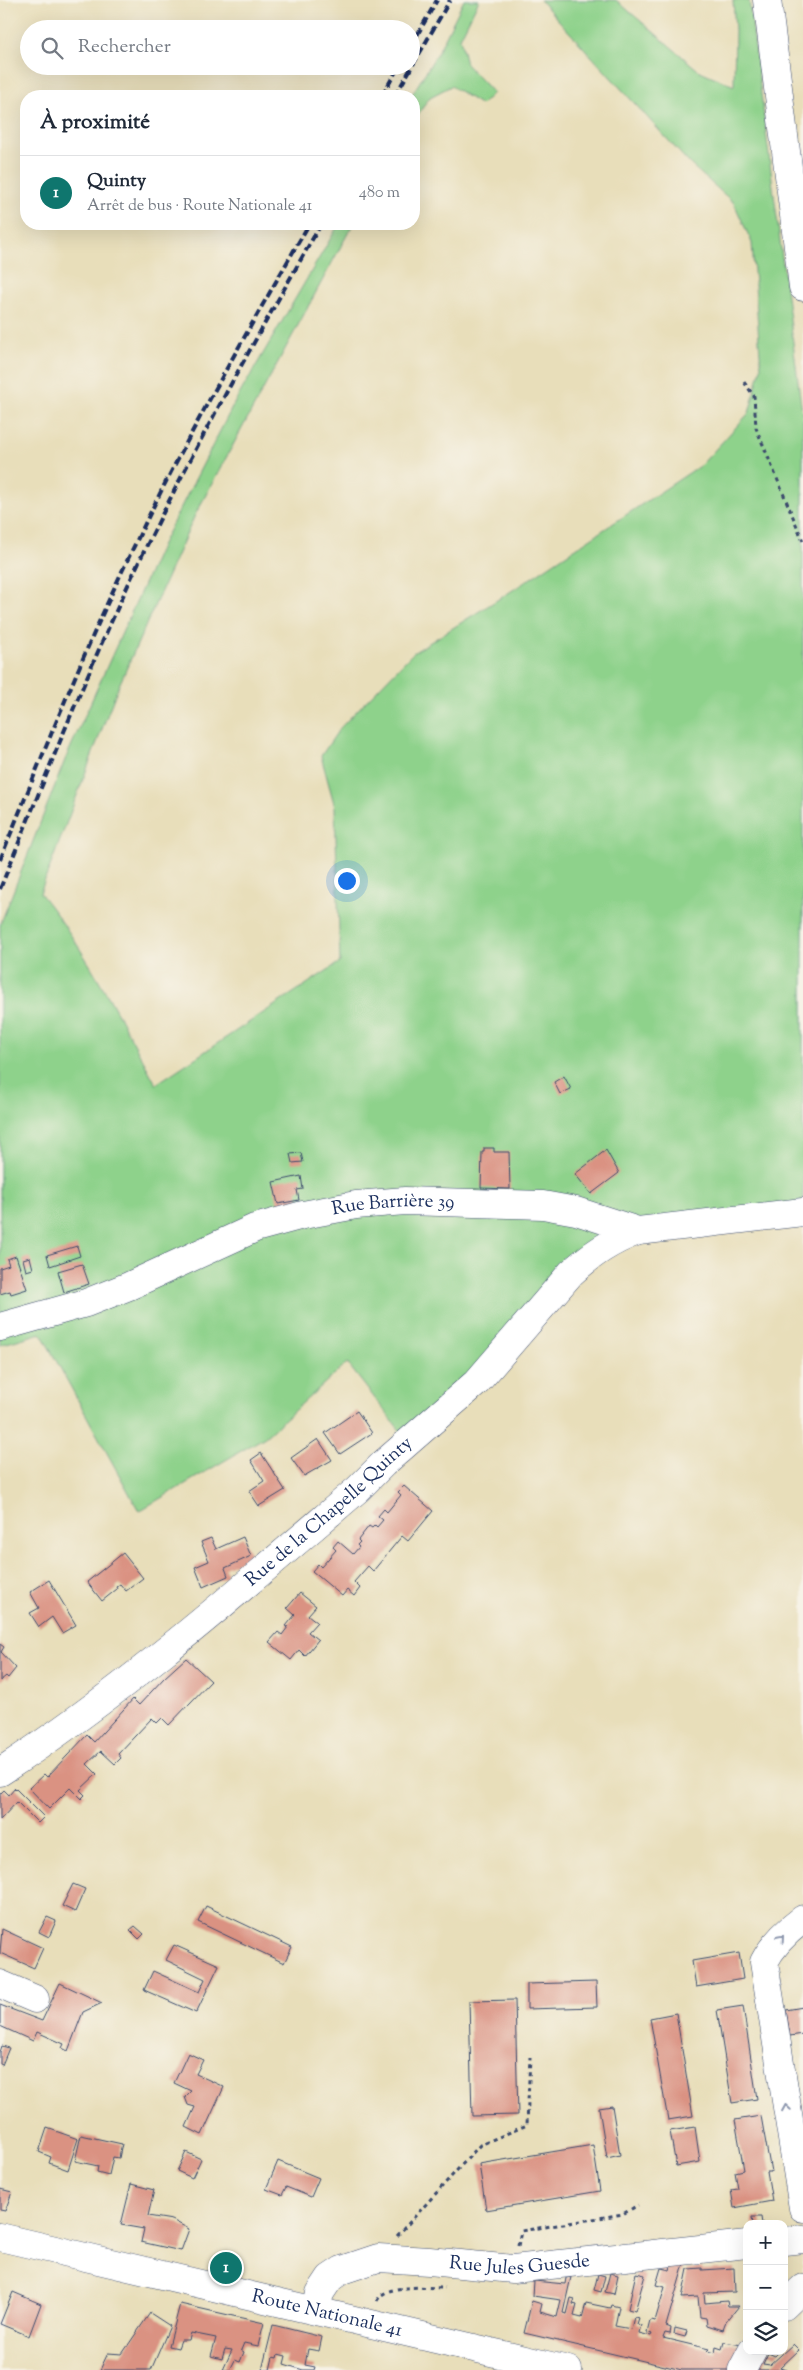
<!DOCTYPE html>
<html lang="fr">
<meta charset="utf-8">
<style>
body{margin:0;font-family:"Sorts Mill Goudy",serif;background:#f2f2f3;color:#1f2937}
.controls{position:absolute;right:15px;bottom:15px;display:grid;overflow:hidden;border-radius:10px;box-shadow:0 5px 20px #0002}
.controls button{width:45px;height:45px;display:grid;place-items:center;padding:0;border:0;border-bottom:1px solid #e0e1e3;background:#fff;color:#1f2937;font:25px sans-serif}
.you{position:absolute;left:346px;top:880px;width:18px;height:18px;margin:-12px;border:4px solid #fff;border-radius:50%;background:#1a73e8;box-shadow:0 0 0 8px #1a73e833}
.badge{display:grid;place-items:center;width:32px;height:32px;border-radius:50%;background:#0f766e;color:#fff;font-size:16px;font-weight:700}
.pin{position:absolute;translate:-50% -50%;border:2px solid #fff;box-shadow:0 1px 5px #0006}
.list{margin:0;padding:0;list-style:none}
h2{display:flex;justify-content:space-between;align-items:center;height:65px;margin:0;padding:0 20px;font-size:21px}
h2 small{font-size:16px;font-weight:400;color:#747a83}
.list li{display:grid;grid-template-columns:32px 1fr auto;gap:15px;align-items:center;box-sizing:border-box;height:75px;padding:0 20px;border-top:1px solid #e0e1e3}
.list b{display:block;font-size:19px;white-space:nowrap}
.list p{margin:0;font-size:16px;white-space:nowrap;color:#747a83}
.list em{font-size:16px;font-style:normal;color:#747a83}
.icon{flex:none;width:28px;height:28px;fill:none;stroke:currentColor;stroke-width:2;stroke-linecap:round;stroke-linejoin:round}
.map{position:relative;flex:none;width:803px;height:2370px;overflow:hidden}
.search{position:absolute;background:#fff;box-shadow:0 5px 20px #0002;left:20px;top:20px;width:400px;height:55px;display:flex;align-items:center;gap:12px;box-sizing:border-box;padding:0 18px;border-radius:28px;color:#747a83;font-size:19px}
.panel{position:absolute;background:#fff;box-shadow:0 5px 20px #0002;left:20px;top:90px;width:400px;height:140px;border-radius:20px}
.map>svg:first-child{display:block}
.green{fill:#8ed28b;stroke:#548074}
.building{fill:#da9282}
.lines{fill:none;stroke-linecap:round;stroke-linejoin:round}
.minor-casing{stroke:#3a496c;stroke-width:29}
.major-casing{stroke:#3a496c;stroke-width:29}
.path{stroke:#3a496c;stroke-width:3;stroke-dasharray:4 4;stroke-linecap:butt}
.minor{stroke:#fff;stroke-width:28}
.major{stroke:#fff;stroke-width:28}
.rail{stroke:#1b2f5e;stroke-width:4;stroke-dasharray:8 4;stroke-linecap:butt}
.oneway{stroke:#8d97ae}
.labels{text-anchor:middle;dominant-baseline:central;stroke-width:4.5;stroke-linejoin:round;paint-order:stroke}
.street-label{font-size:19px;fill:#1b2f5e;stroke:#f7f3e8}
</style>
<div class="map">
<svg width="803" height="2370" viewBox="0 0 803 2370">
<rect width="100%" height="100%" fill="#f7f3e8"/>
<filter id="ink" filterUnits="userSpaceOnUse"><feTurbulence type="fractalNoise" baseFrequency=".02" numOctaves="2"/><feDisplacementMap in="SourceGraphic" scale="10" xChannelSelector="R" yChannelSelector="G"/><feConvolveMatrix kernelMatrix="1 2 1 2 8 2 1 2 1" color-interpolation-filters="sRGB"/></filter>
<filter id="wash" filterUnits="userSpaceOnUse"><feTurbulence type="fractalNoise" baseFrequency=".0096" numOctaves="4" result="noise"/><feDisplacementMap in="SourceGraphic" scale="20" xChannelSelector="R" yChannelSelector="G"/><feGaussianBlur stdDeviation="1.12" result="paint"/><feColorMatrix in="noise" values="0 0 0 0 0 0 0 0 0 0 0 0 0 0 0 0 0 1.4 0 .05"/><feComposite in="paint" operator="in"/></filter>
<g filter="url(#wash)">
<rect width="100%" height="100%" fill="#e8deba"/>
<path class="green" d="M464,0h15l-19,38 6,26 27,29 -12,12 -30,-19 -21,11 -16,23v-24h-3l27,-44z
M540,0h76l82,70 36,16 1,-56 -2,-30h16l54,420v794l-199,32 -195,196 -62,-79 -82,74 -126,74 -98,-178 -41,12v-420l65,-165 97,-216 74,-144 103,-176h14l-158,291 -79,177 -76,201c47,58 80,126 116,191l184,-122 -5,-155 -14,-51 19,-28 73,-75 100,-63 188,-125 48,-52 12,-45 -9,-125 -18,-40 -44,-39z"/>
<g id="blocks">
<path class="building" d="M564,1076l7,13 -11,5 -6,-12z
M484,1148h10v4h15l1,37 -29,-1 1,-36h2z
M606,1150l13,23 -28,21 -16,-20z
M301,1153l2,9 -11,1 -2,-9z
M301,1176l2,13 -6,1 2,10 -21,4 -5,-22z
M77,1246l3,10 -30,10 -3,-11z
M16,1256l11,33 -16,5 -1,-3 -10,3v-26l9,-3 -2,-6z
M30,1257l3,12 -7,2 -3,-12z
M82,1264l7,20 -25,8 -6,-21z
M357,1411l15,22 -32,21 -15,-21z
M318,1439l14,21 -28,16 -13,-18z
M261,1453l24,37 -26,16 -10,-15 15,-10 -13,-21z
M404,1486l29,25 -25,30 -6,-5 -29,35 -5,-5 -14,16 6,6 -6,8 -7,-6 -5,6 -30,-25 6,-7 3,3 15,-17 -3,-3 5,-6 15,13 6,-7 -2,-2 3,-3 -2,-2 11,-14 3,2 3,-3 2,2 6,-7 -5,-4 6,-7 3,3 14,-17 -3,-3z
M243,1537l8,19 -26,12 3,8 -25,11 -8,-20 14,-6 -8,-19 10,-4 5,11z
M123,1553l20,25 -17,13 -6,-7 -4,3 1,2 -15,12 -15,-19z
M49,1580l27,45 -14,8 -10,-16 -13,10 -9,-14 9,-5 -9,-16z
M300,1593l16,13 -8,9 9,7 -9,10 10,8 -13,16 -6,-6 -8,10 -22,-18 9,-10 4,3 6,-8 -2,-1 9,-11 -8,-7z
M0,1644l4,3 -3,5 15,16 -8,10 -2,-2 -6,5z
M186,1658l25,23 -42,44 -7,-7 -5,5 -5,-5 -34,36 3,4 -6,6 -14,-13 -14,13 10,10 -17,16 5,5 -4,4 -11,-11 -21,21 -20,-21 15,-14 3,3 40,-42 7,7 39,-43 6,6 25,-27z
M15,1788l29,29 -6,6 -21,-21 -17,18v-26l4,-4 5,5z
M73,1884l12,5 -10,23 -13,-6z
M206,1906l86,41 -8,16 -86,-41z
M47,1917l9,4 -7,16 -10,-5z
M135,1926l9,8 -5,5 -9,-9z
M2,1929l41,19 -9,20 -34,-15z
M174,1945l45,20 -23,48 -52,-23 9,-19 46,21 6,-13 -39,-19z
M739,1953l4,26 -47,8 -4,-26z
M596,1982l1,25 -70,2v-25z
M60,1983l42,20 -19,9 -15,39 -6,-3 2,-4 -27,-12 -4,9 -33,-15v-21l42,16z
M515,2000l3,115 -46,1 -3,-115z
M743,2006l14,93 -25,4 -15,-93z
M803,2007v27l-13,2 -4,-26z
M676,2013l17,103 -25,4 -18,-102z
M2,2046l7,2 -7,17 -2,-1v-12z
M188,2053l15,7 -7,14 28,13 -22,48 -16,-8 9,-20 -7,-2 -3,-8 6,-6 -17,-8z
M612,2106l8,49 -13,3 -8,-50z
M761,2116l10,56h-4l5,29 -38,7 -3,-18 7,-1 -3,-17 9,-2 -9,-50z
M695,2127l5,35 -24,4 -6,-35z
M47,2128l31,11 -10,31 -19,-7 2,-6 -12,-5z
M81,2135l41,9 -3,14 -6,-1 -4,18 -12,-3 1,-6 -23,-5z
M593,2145l7,46 -114,19 -7,-46z
M186,2152l15,7 -9,19 -15,-7z
M278,2161l41,17 -8,19 -25,-10 -4,8 -16,-6z
M131,2184l23,6 -6,26 24,4 17,9 -8,22 -40,-9 3,-13 -23,-4z
M0,2189l12,3 -7,19 -5,-1z
M752,2217h9l1,7h-9z
M684,2264l-18,62 5,2 -1,6 -5,-1 -2,5 46,11 -2,2 8,2 1,-6 6,2 2,-7 18,3 -11,25h-49l-158,-37 8,-32 10,3 -2,8 17,5 4,-17 -28,-4 1,-15 31,3 1,-6 5,-1 -8,36 4,1 4,-16 4,1 -2,5 4,1 -3,11 8,2 4,-15 24,5 1,-3 8,2 -4,19 16,3 3,-12 5,1 -2,6 4,1 -2,8 12,3 1,-2 -5,-2 3,-12 5,1 10,-34 -9,-2 5,-17 9,2 1,-4z
M702,2268v2l32,-2 1,24 -31,1 1,10 22,-2 1,5h11l-13,16 -3,8 -16,-5 -1,-7 -6,-1 -2,-20 -16,1 6,-29z
M610,2273l8,2 -4,19 -9,-2z
M636,2273l9,2 -10,36 -7,-2z
M598,2274l7,2 -4,16 -7,-2z
M13,2292l28,12 -12,32 -29,-12z
M180,2304l84,19 -6,23 -14,-3 -3,7 3,2 -4,10 -5,-2 -5,10h-7l9,-20 -7,-1 -3,10 -11,-3 5,-18 -25,-5 -2,7h-8l-3,8 -9,-2z
M150,2313l20,13 -19,44h-51l8,-17 14,1z
M273,2325l49,12 -3,14 -11,-2 -3,16 10,2 -1,3h-11l-19,-6 2,-8 -8,-2 -1,4 -4,-1 -3,13h-8z
M675,2328l12,3 -2,6 -11,-3z
M793,2344l6,6 -19,18 6,2h-33l10,-19h17l-5,5 -7,-3 -5,11 7,1z"/>
</g>
</g>
<g filter="url(#ink)">
<use href="#blocks" fill-opacity="0" stroke="#3a496c" stroke-width="1"/>
<g class="lines">
<defs>
<g id="minor">
<path id="s1" d="M0,1327l86,-24 43,-17 126,-58 48,-13 53,-10 49,-4 138,4 33,6 62,20 165,-19"/>
<path id="s2" d="M0,1772c128,-83 242,-184 358,-283l25,-25 94,-82 94,-109c21,-19 40,-32 67,-42"/>
<path d="M803,1919c-16,12 -30,25 -39,43l39,246"/>
<path d="M0,1984l35,15"/>
<path d="M784,2241l19,-2"/>
<path d="M784,2306l19,-18"/>
<path id="s3" d="M316,2309l4,-16 10,-15 12,-8 36,-12 51,3 84,8 234,-25"/>
<path d="M742,2370l10,-19"/>
</g>
<g id="major">
<path d="M767,0l36,287"/>
<path id="s4" d="M0,2237l568,133"/>
</g>
</defs>
<use href="#minor" class="minor-casing"/>
<use href="#major" class="major-casing"/>
<path class="path" d="M744,382l10,14 2,32 47,113
M397,2236l83,-91 47,-20 3,-68
M518,2246l3,-15 102,-17 15,-9
M377,2301c8,-18 50,-13 68,-13"/>
<use href="#minor" class="minor"/>
<use href="#major" class="major"/>
<path class="rail" d="M411,46l26,-46
M382,96l17,-30
M395,96l55,-96
M0,860c44,-108 87,-218 139,-324 51,-106 111,-209 170,-312
M0,889c48,-118 94,-236 150,-350 53,-108 112,-211 171,-315"/>
</g>
<defs><path id="oneway-chevron" d="M-2-3.5L2.5 0L-2 3.5" fill="none" stroke-width="1.6" stroke-linecap="round" stroke-linejoin="round" transform="scale(1.25)"/></defs>
<g class="oneway">
<use href="#oneway-chevron" transform="translate(781 1938) rotate(-49)"/>
<use href="#oneway-chevron" transform="translate(786 2108) rotate(-99)"/>
</g>
</g>
<g class="labels">
<g class="street-label">
<text stroke="none"><textPath href="#s1" startOffset="415">Rue Barrière 39</textPath></text>
<text stroke="none"><textPath href="#s2" startOffset="420">Rue de la Chapelle Quinty</textPath></text>
<text stroke="none"><textPath href="#s3" startOffset="229">Rue Jules Guesde</textPath></text>
<text stroke="none"><textPath href="#s4" startOffset="336">Route Nationale 41</textPath></text>
</g>
</g>
</svg>
<div class="controls">
<button>+</button>
<button>−</button>
<button><svg class="icon" aria-label="layers" viewBox="0 0 24 24"><path d="M12 4l9 5-9 5-9-5zM3 14l9 5 9-5"/></svg></button>
</div>
<div class="you"></div>
<div class="pin badge" style="left:226px;top:2268px">1</div>
<div class="search"><svg class="icon" aria-label="search" viewBox="0 0 24 24"><circle cx="10" cy="10" r="6"/><path d="M15 15l6 6"/></svg>Rechercher</div>
<section class="panel">
<h2>À proximité<small></small></h2>
<ul class="list">
<li><span class="badge">1</span><div><b>Quinty</b><p>Arrêt de bus · Route Nationale 41</p></div><em>480 m</em></li>
</ul>
</section>
</div>
